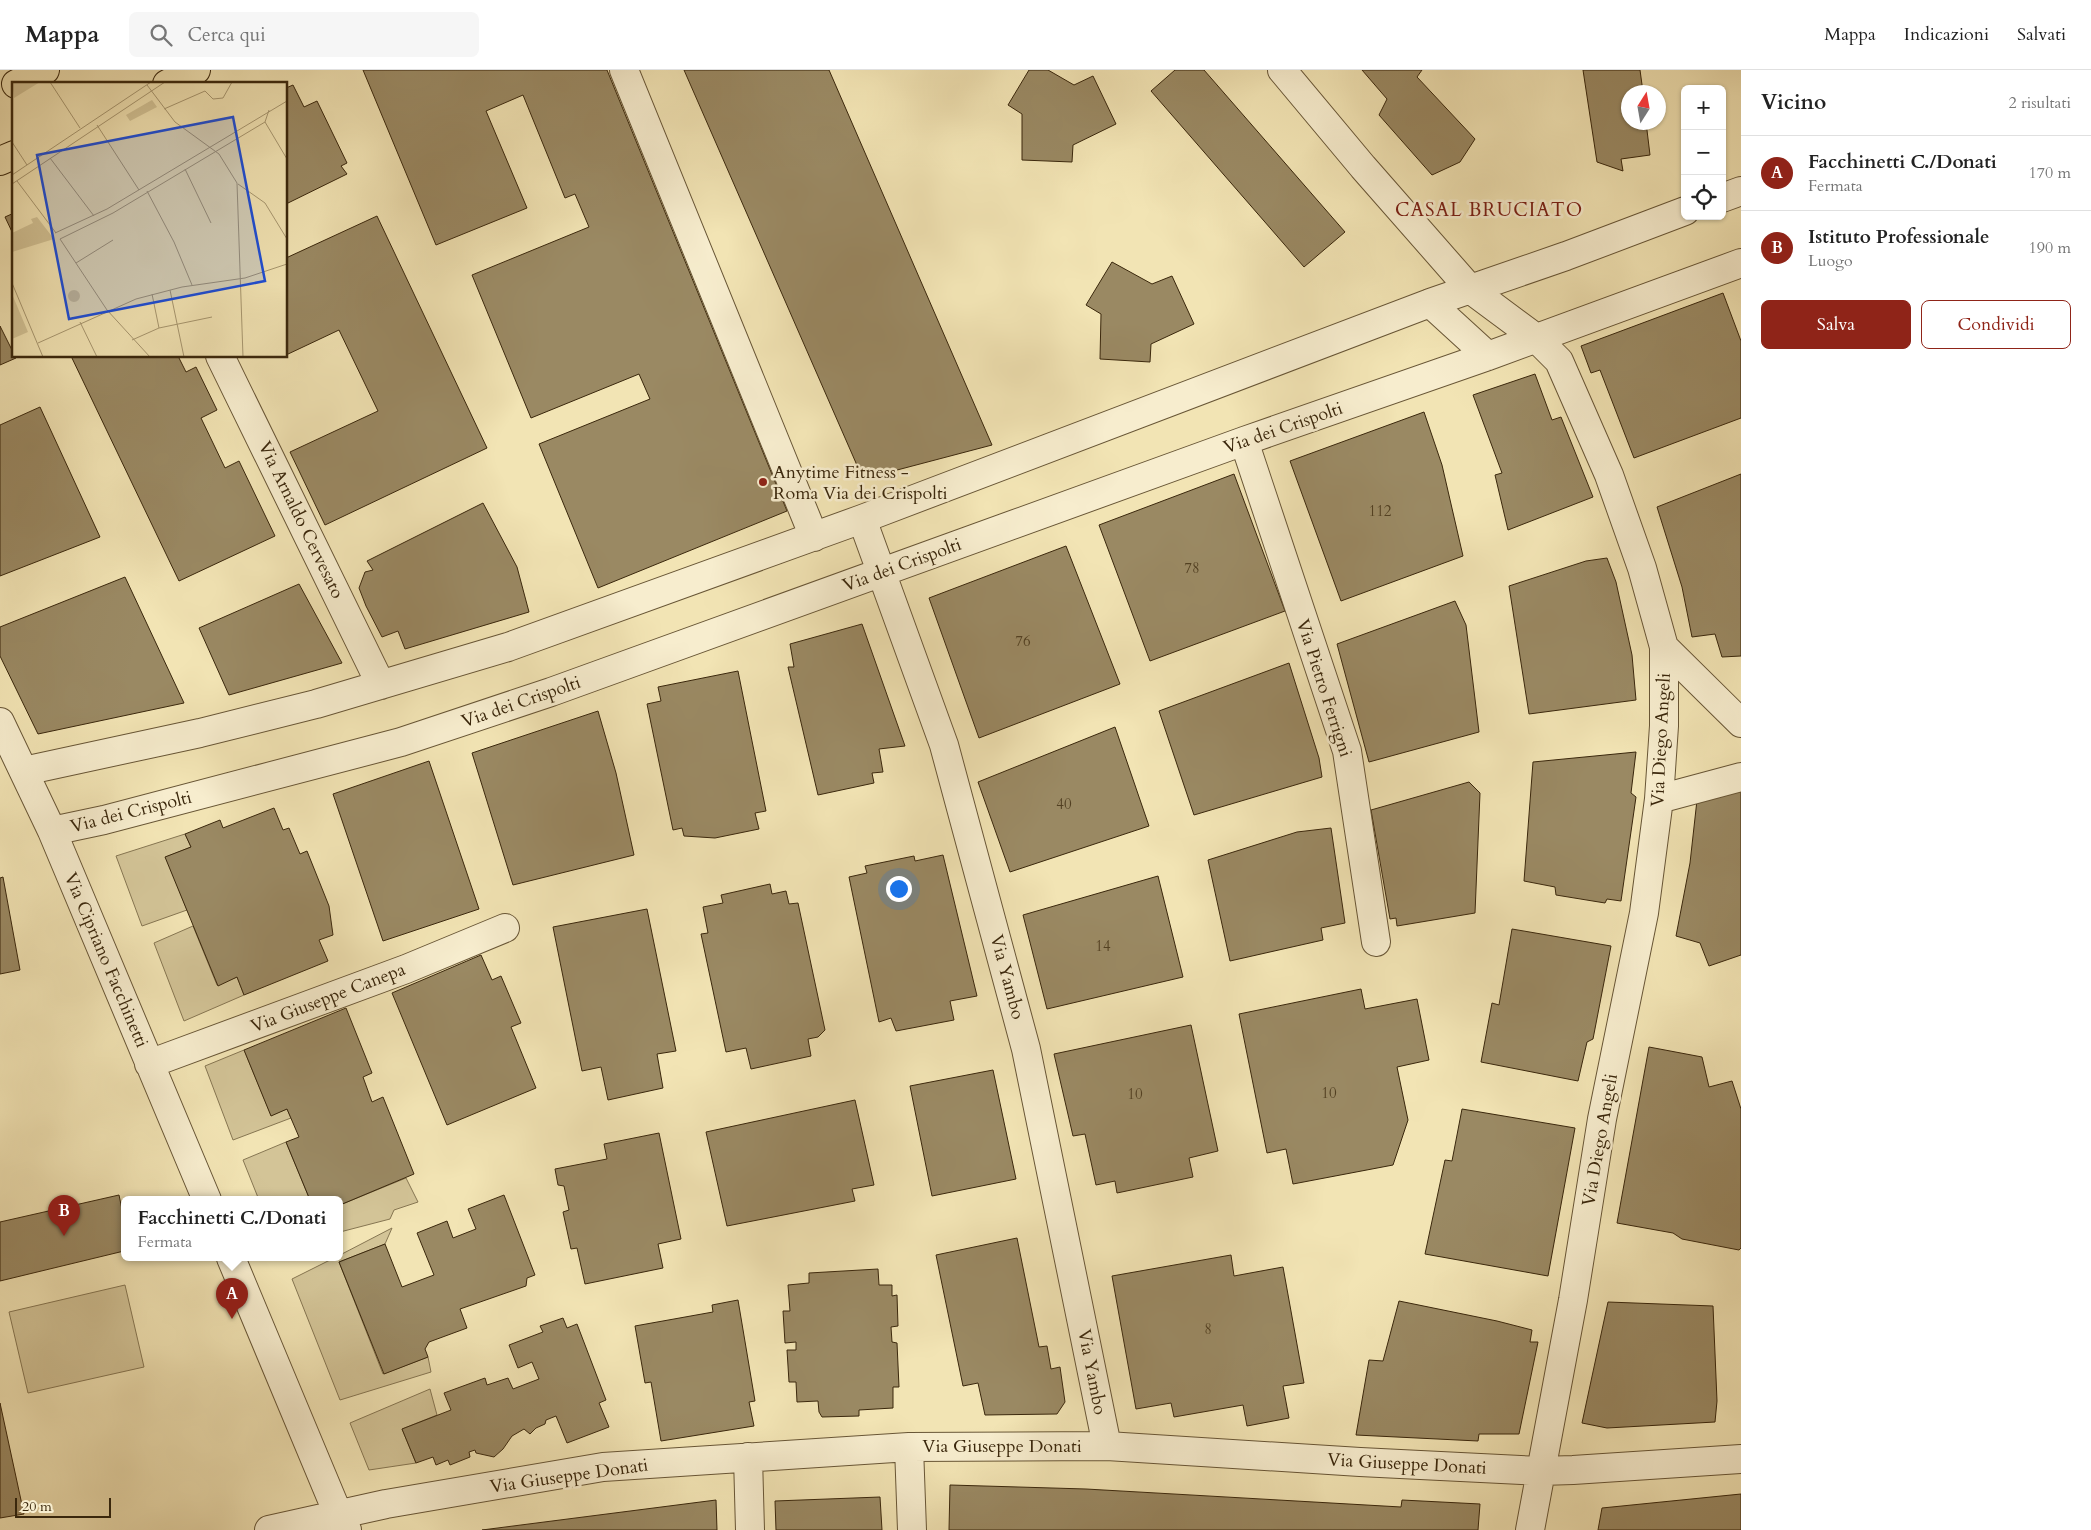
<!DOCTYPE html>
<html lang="it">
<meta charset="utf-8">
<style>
body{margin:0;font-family:Cardo,serif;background:#f6f6f6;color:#222}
.controls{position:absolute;right:15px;top:15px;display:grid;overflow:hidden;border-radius:8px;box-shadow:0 1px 4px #0004}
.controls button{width:45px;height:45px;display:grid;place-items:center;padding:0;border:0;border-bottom:1px solid #e0e0e0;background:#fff;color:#222;font:25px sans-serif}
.compass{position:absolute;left:1621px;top:15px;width:45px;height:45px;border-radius:50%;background:#fff;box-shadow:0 1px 4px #0004;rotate:11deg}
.scale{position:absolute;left:15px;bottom:12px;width:96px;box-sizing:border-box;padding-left:5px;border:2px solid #3a270c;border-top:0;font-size:14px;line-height:18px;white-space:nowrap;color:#3a270c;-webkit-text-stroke:4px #f7edce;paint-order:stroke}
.you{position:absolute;left:898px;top:818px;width:18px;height:18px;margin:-12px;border:4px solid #fff;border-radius:50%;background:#1a73e8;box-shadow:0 0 0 8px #1a73e833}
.badge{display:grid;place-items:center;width:32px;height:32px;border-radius:50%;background:#8f2418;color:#fff;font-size:16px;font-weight:700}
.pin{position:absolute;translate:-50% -41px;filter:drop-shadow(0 1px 2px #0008)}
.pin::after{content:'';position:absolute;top:26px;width:18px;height:15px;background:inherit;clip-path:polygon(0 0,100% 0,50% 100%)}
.popup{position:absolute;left:121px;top:1126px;width:222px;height:65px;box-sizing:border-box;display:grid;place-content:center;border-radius:8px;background:#fff;filter:drop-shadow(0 1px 4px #0005);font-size:16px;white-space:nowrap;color:#767676}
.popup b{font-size:19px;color:#222}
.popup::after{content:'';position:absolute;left:50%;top:100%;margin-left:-10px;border:10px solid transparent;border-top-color:#fff}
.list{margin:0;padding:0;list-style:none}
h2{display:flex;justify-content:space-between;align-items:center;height:65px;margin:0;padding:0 20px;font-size:21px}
h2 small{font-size:16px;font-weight:400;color:#767676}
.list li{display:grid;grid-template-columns:32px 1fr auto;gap:15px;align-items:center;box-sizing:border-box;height:75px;padding:0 20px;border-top:1px solid #e0e0e0}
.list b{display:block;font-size:19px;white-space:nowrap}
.list p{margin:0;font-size:16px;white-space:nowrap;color:#767676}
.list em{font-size:16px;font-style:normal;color:#767676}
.actions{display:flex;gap:10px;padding:15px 20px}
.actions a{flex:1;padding:11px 0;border:1px solid #8f2418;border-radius:8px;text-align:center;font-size:18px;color:#8f2418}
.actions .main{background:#8f2418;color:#fff}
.icon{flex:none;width:28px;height:28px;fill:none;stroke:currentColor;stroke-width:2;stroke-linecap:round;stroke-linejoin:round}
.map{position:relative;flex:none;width:1741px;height:1460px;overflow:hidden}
header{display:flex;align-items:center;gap:30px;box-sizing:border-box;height:70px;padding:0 25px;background:#fff;border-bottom:1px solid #e0e0e0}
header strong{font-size:24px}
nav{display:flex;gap:28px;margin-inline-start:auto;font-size:18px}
.search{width:350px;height:45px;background:#f6f6f6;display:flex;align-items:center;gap:12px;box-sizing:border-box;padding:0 18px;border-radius:8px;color:#767676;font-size:19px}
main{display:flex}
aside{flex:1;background:#fff}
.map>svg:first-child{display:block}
.green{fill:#d3c497;stroke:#867652}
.building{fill:#9a8963;stroke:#3a270c}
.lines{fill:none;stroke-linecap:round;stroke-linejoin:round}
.minor-casing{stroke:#685636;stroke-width:30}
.major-casing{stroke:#3a270c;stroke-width:30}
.minor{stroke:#f7edce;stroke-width:28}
.major{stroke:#f2e4b4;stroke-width:28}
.poi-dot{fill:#8f2418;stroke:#f7edce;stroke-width:2}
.labels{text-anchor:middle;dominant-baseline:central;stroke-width:5;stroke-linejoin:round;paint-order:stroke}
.number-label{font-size:15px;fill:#524022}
.street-label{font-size:18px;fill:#3a270c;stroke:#f7edce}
.poi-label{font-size:18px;fill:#3a270c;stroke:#f7edce;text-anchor:start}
.neighbourhood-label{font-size:19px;letter-spacing:1px;fill:#7a1f14;stroke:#f7edce}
.inset-road{fill:none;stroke:#a89871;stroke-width:1}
.view{fill:#1d4ed8;fill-opacity:0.15;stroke:#1d4ed8;stroke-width:2.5}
.inset-edge{fill:none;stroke:#3a270c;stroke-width:2.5}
</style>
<header>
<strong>Mappa</strong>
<div class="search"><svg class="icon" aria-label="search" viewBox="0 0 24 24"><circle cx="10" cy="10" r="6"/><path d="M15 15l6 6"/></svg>Cerca qui</div>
<nav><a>Mappa</a><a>Indicazioni</a><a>Salvati</a></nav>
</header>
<main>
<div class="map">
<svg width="1741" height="1460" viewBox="0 0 1741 1460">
<rect width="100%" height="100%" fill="#f2e4b4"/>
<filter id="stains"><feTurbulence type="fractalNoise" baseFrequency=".004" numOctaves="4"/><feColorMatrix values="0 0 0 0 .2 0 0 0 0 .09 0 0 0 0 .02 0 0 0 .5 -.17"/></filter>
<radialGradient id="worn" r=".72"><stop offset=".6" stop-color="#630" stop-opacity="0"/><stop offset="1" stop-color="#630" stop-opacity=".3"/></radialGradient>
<path class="green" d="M185,764l6,13 -25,10 21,53 -45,16 -26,-70z
M193,856l24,59 20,-8 7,18 -60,26 -30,-78z
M244,980l27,65 16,-6 4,9 -58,22 -28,-74z
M286,1072l24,58h-51l-16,-40z
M406,1108l12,24 -24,8 -4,9 -50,13v-27z
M392,1158l-7,16 -46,18 44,112 45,-17 3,15 -91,28 -48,-121 42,-21h6v-3z
M125,1215l19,82 -116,26 -19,-81z
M430,1319l7,26 -35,14 14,34 -47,7 -19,-47z"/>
<path class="building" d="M363,0h244l180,441 -189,77 -59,-144 111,-45 -11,-25 -108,44 -59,-143 117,-48 -14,-33 -10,4 -42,-103 -37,16 41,97 -91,37z
M684,0h145l163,375 -129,34z
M1029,0h19l26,15 19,-9 23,48 -43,21 -1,17 -50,-2v-46l-14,-9z
M1175,0h29l141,162 -41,35 -153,-176z
M1362,0h60l-5,7 58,62 -15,23 -28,13 -53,-60 8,-16z
M1583,0h57l3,22h-15v30h18l4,33 -29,4 2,12 -26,-9z
M293,15l11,22 13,-6 30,62 -6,3 6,8 -61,30v-116z
M14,143v23l-9,-19z
M377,146l110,232 -162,77 -35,-73 88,-41 -39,-81 -53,25v-97z
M1112,192l40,22 20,-8 22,48 -43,20 -1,18 -50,-3 1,-45 -15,-9z
M1723,223l18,48v77l-107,40 -34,-88 -9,3 -10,-27z
M0,256l16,32 -16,7z
M71,286h107l8,16 10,-5 21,43 -16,8 24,50 14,-7 36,75 -96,45z
M1535,304l17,46 9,-3 32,80 -85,33 -13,-55 7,-2 -29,-78z
M40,337l60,130 -100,39v-151z
M1424,342l18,53 21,91 -122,45 -51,-140z
M1234,404l51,137 -135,50 -51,-136z
M1741,404v182l-19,1 -7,-23 -23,3 -10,-50 -25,-80z
M483,433l34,64 12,45 -124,37 -7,-18 -16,6 -16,-31 -7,-18 6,-16 8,-2 -6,-9z
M1066,476l54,138 -141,54 -50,-140z
M1607,488l9,24 16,73 4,45 -107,14 -20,-128 77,-25z
M125,507l59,126 -146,31 -38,-78v-29z
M299,514l43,79 -113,32 -30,-67z
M1455,531l11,24 13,107 -110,30 -32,-118z
M862,554l43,122 -26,3 4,23 -11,1 2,10 -56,12 -30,-128h6l-4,-23z
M1289,593l30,95 3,19 -128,38 -35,-104z
M738,601l28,140 -11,2 4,16 -44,9 -31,-2 -2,-8 -9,2 -26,-126 14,-3 -3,-14z
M598,641l18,62 18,82 -121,30 -41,-132z
M1115,657l34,99 -139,46 -32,-90z
M1636,682l-5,41 5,4 -15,104 -14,-2 -2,4 -49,-8 -1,-8 -31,-6 9,-119z
M429,691l50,148 -96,32 -50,-147z
M1469,712l11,11 -5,120 -78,13 -1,-8 -6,1 -19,-109z
M1741,715v170l-32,11 -9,-23 -24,-7 14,-73 7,-63z
M274,738l9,22 6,-2 11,26 7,-3 22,55 4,29 -14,5 9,21 -84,34 -7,-18 -19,9 -53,-129 26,-10 -6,-13 35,-14 3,8z
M1331,758l14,95 -24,5 2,12 -93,21 -22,-101 89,-28z
M943,785l34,141 -27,5 4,19 -58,11 -5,-13 -12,4 -30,-145 18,-4 -2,-7 49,-10 1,5z
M1158,806l25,101 -136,32 -24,-94z
M3,807l17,93 -20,4v-96z
M770,814l2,10 14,-3 3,13 9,-1 27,127 -7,7 -10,2 3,17 -60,13 -5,-21 -20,4 -25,-118 7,-1 -5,-26 20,-4 -2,-8z
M647,839l29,142 -19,3 6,34 -55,12 -7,-33 -19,4 -29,-144z
M1512,859l99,17 -18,93 -6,3 -9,39 -97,-19 11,-59 7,2z
M481,885l11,25 9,-4 20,47 -10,4 25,61 -89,37 -55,-132z
M1361,919l4,20 52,-10 12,61 -32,7 11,53 -15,45 -100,19 -7,-35 -19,4 -28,-139z
M346,938l26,65 -9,4 9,25 11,-5 31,77 -74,31v-5h-30l-24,-58 13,-5 -12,-28 -16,7 -27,-66z
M1191,955l27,126 -29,7 4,19 -76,16 -2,-12 -19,4 -11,-51 -12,2 -19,-82z
M1649,977l53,10 7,30 23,-6 9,28v139l-2,2 -57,-11 -9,-6 -56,-10z
M993,1000l23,109 -84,17 -22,-110z
M855,1030l19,85 -22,4 3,12 -128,25 -21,-94z
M1462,1039l113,19 -27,148 -123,-22 20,-94 7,1z
M659,1063l22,106 -23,5 5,24 -78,16 -8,-36 -6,1 -8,-37 6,-2 -5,-24 -6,-1 -3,-16 52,-10 -3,-15z
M119,1125l5,24v32l-124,30v-59z
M504,1125l31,80 -8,3 -1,8 -66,23 7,19 -38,14 -4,7 3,8 -44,17 -45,-112 46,-18 17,43 32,-12 -17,-42 30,-12 6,17 23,-9 -8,-20z
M1017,1168l22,109 8,-1 4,23 9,-2 5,35 -8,12 -72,1 -7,-32 -15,3 -27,-131z
M1231,1185l3,21 49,-9 21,116 -21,3 6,32 -42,8 -4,-21 -69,12 -3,-14 -35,6 -24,-133z
M878,1199l1,16h13v11l5,-1 1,31 -7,1 1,15 5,1 2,44h-6v21l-34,2v6l-37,1 -3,-5 -1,-11 -21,1 -1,-20h-7l-2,-32h9v-8l-11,1 -2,-32h7l-2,-26 21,-2v-10z
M738,1230l17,101 -6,1 5,24 -93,15 -10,-59 -6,1 -10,-57 78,-14 -1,-7z
M1399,1231l98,20 35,9 -2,12h8l-19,92h-40l-1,7 -122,-6 13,-75 14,1z
M1608,1232l105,4 4,95 -2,21 -108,6 -25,-5z
M563,1248l4,10 10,-4 29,76 -7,3 10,24 -42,16 -11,-27 -10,4 -1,4 -9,4 -6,6 -6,-5 -12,7 -9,13 -9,8 -18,-4 -1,-3 -6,2 1,5 -20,8 -2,-5 -12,5 -3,-8 -17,6 -14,-34 49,-19 -7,-17 41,-15 2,7 21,-7 5,11 26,-10 -7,-17 -14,6 -9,-23 34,-13 -3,-6z
M0,1333l24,111 -24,4z
M950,1415l136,4 315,18 1,-7 78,4 -2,26h-529z
M1741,1424v36h-143l4,-22z
M880,1427l2,33h-106l-1,-29z
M716,1430l1,30h-235z"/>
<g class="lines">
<defs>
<path id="minor" d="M624,0l190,467
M1282,0l81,97 107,122 66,49 23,23 50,114 33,93 22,79v79l-5,73 -15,114 -42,206 -29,181 -43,230
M1722,128l19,-7
M1430,233l58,53
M220,286l161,329
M1244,371l103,310 29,191
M862,449l82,226 82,304 81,397
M1664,577l77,76
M0,652l52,109 155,369
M24,701l176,-38 116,-29 192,-57 354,-128 568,-216 136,-47 119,-45
M1659,729l82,-22
M52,761l52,-11 297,-78 150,-50 693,-251 244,-85 253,-93
M149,994l257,-95 99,-41
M231,1188l107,256 9,16
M909,1377l3,83
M748,1387l2,73
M269,1460l117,-26 217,-37 306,-20 198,-1 253,16 181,9 32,-1 168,-11"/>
<path id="major" d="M16,14l29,-14
M167,14l29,-14
M0,91l14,-6"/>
</defs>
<use href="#minor" class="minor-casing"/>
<use href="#major" class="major-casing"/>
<use href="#minor" class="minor"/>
<use href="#major" class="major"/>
</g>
<circle class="poi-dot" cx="763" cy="412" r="5"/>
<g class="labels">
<g class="number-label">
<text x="1380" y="441">112</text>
<text x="1192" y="498">78</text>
<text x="1023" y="571">76</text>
<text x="1064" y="734">40</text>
<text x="1103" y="876">14</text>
<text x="1329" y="1023">10</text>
<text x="1135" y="1024">10</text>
<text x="1208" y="1259">8</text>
</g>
<g class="street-label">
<text transform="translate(1283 358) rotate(-19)">Via dei Crispolti</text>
<text transform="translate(301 450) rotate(64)">Via Arnaldo Cervesato</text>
<text transform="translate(902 495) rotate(-20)">Via dei Crispolti</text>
<text transform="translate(1324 618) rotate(72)">Via Pietro Ferrigni</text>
<text transform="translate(521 632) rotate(-19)">Via dei Crispolti</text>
<text transform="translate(1661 670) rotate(-87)">Via Diego Angeli</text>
<text transform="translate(131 742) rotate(-14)">Via dei Crispolti</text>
<text transform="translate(106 890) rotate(67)">Via Cipriano Facchinetti</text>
<text transform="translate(1007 907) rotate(75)">Via Yambo</text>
<text transform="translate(328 928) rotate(-21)">Via Giuseppe Canepa</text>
<text transform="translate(1600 1070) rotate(-80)">Via Diego Angeli</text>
<text transform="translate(1092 1302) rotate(79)">Via Yambo</text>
<text x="1002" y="1376">Via Giuseppe Donati</text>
<text transform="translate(1407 1394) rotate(3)">Via Giuseppe Donati</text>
<text transform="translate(569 1406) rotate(-8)">Via Giuseppe Donati</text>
</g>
<g class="poi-label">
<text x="773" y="402">Anytime Fitness -<tspan x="773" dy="21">Roma Via dei Crispolti</tspan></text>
</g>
<g class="neighbourhood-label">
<text x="1489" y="140">CASAL BRUCIATO</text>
</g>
</g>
<g transform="translate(12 12)">
<rect width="275" height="275" fill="#f2e4b4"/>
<path d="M0,0h28l-26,16zM140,18l5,7 -27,14 -4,-6zM25,135l17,22 -42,13v-19l21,-10 -2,-4zM56 214a6 6 0 1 1 12 0a6 6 0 1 1-12 0ZM0,212l16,38 -16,7z" fill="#d3c497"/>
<path class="inset-road" d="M38,0l30,46M135,3l28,37 44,32 18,29 6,174M152,27l41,-18 8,8 10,-1 9,-16M253,40l22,37M85,43l42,65M0,60l15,23M38,76l44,58M173,87l26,54M0,93l139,-93M5,99l39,52M0,102l153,-102M226,102l27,19 22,36M135,109l27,51 18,43M43,151l52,-24 180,-108M48,157l53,-26 152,-91 4,-12M48,157l47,71 43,47M64,181l37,-23M0,201l31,74M158,208l14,67M140,212l7,34M68,240l17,35M120,258l27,-12 53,-11M26,261l98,-44 46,-12 63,-9 42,-14"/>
<path class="view" d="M221,35l32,164 -196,38 -32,-164z"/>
<rect width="275" height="275" class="inset-edge"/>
</g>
<rect width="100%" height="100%" filter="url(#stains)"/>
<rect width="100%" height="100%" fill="url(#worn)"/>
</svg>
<div class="controls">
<button>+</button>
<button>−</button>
<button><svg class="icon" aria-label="locate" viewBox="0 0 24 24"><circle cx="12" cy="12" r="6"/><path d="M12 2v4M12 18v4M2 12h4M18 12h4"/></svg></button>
</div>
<svg class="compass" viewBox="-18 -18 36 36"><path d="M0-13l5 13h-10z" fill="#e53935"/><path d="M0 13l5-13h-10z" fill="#767676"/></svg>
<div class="scale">20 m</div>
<div class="you"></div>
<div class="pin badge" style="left:232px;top:1249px">A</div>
<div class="popup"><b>Facchinetti C./Donati</b>Fermata</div>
<div class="pin badge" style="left:64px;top:1166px">B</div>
</div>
<aside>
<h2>Vicino<small>2 risultati</small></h2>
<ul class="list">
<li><span class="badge">A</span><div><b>Facchinetti C./Donati</b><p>Fermata</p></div><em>170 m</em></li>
<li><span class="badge">B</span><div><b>Istituto Professionale</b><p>Luogo</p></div><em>190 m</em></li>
</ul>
<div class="actions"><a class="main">Salva</a><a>Condividi</a></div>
</aside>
</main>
